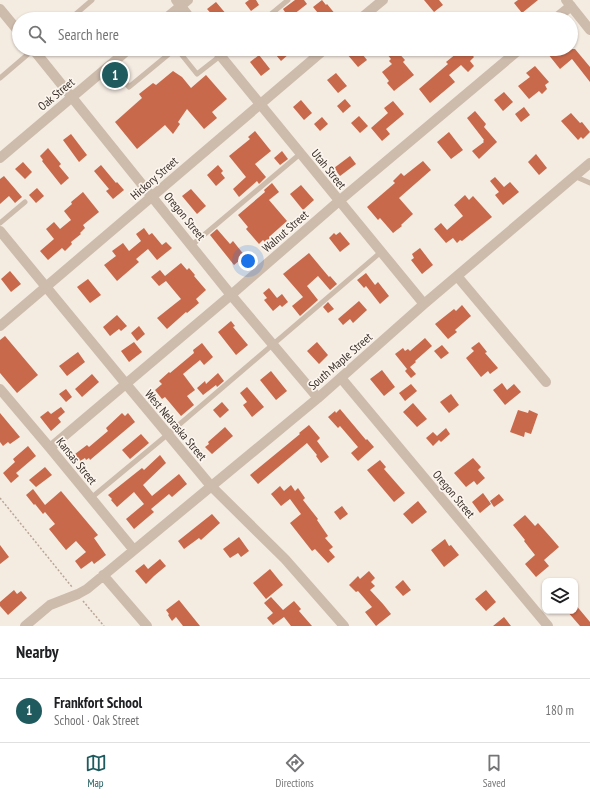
<!DOCTYPE html>
<meta charset="utf-8">
<style>
body{margin:0;font-family:"PT Sans Narrow",sans-serif;background:#f2f2f2;color:#202124}
.controls{position:absolute;right:12px;bottom:12px;display:grid;overflow:hidden;border-radius:8px;box-shadow:0 1px 3px #0004}
.controls button{width:36px;height:36px;display:grid;place-items:center;padding:0;border:0;border-bottom:1px solid #e0e0e0;background:#fff;color:#202124;font:20px sans-serif}
.you{position:absolute;left:248px;top:261px;width:14px;height:14px;margin:-10px;border:3px solid #fff;border-radius:50%;background:#1a73e8;box-shadow:0 0 0 6px #1a73e833}
.badge{display:grid;place-items:center;width:26px;height:26px;border-radius:50%;background:#1f5a5e;color:#fff;font-size:13px;font-weight:700}
.pin{position:absolute;translate:-50% -50%;border:2px solid #fff;box-shadow:0 1px 4px #0006}
.list{margin:0;padding:0;list-style:none}
h2{display:flex;justify-content:space-between;align-items:center;height:52px;margin:0;padding:0 16px;font-size:17px}
h2 small{font-size:13px;font-weight:400;color:#757577}
.list li{display:grid;grid-template-columns:26px 1fr auto;gap:12px;align-items:center;box-sizing:border-box;height:64px;padding:0 16px;border-top:1px solid #e0e0e0}
.list b{display:block;font-size:15px;white-space:nowrap}
.list p{margin:0;font-size:13px;white-space:nowrap;color:#757577}
.list em{font-size:13px;font-style:normal;color:#757577}
.icon{flex:none;width:22px;height:22px;fill:none;stroke:currentColor;stroke-width:2;stroke-linecap:round;stroke-linejoin:round}
.map{position:relative;flex:none;width:590px;height:626px;overflow:hidden}
.search{position:absolute;background:#fff;box-shadow:0 1px 3px #0004;left:12px;right:12px;top:12px;height:44px;display:flex;align-items:center;gap:10px;box-sizing:border-box;padding:0 14px;border-radius:22px;color:#757577;font-size:15px}
.sheet{height:116px;background:#fff}
nav{display:flex;justify-content:space-around;align-items:center;box-sizing:border-box;height:56px;border-top:1px solid #e0e0e0;background:#fff;font-size:11px;color:#757577}
nav a{display:grid;justify-items:center;gap:2px}
nav .on{color:#1f5a5e}
.map>svg:first-child{display:block}
.building{fill:#c8694b}
.lines{fill:none;stroke-linecap:round;stroke-linejoin:round}
.path{stroke:#b9a596;stroke-width:1.5;stroke-dasharray:2 2;stroke-linecap:butt}
.service{stroke:#cdbbac;stroke-width:5}
.minor{stroke:#cdbbac;stroke-width:10}
.labels{text-anchor:middle;dominant-baseline:central;stroke-width:3.5;stroke-linejoin:round;paint-order:stroke}
.street-label{font-size:12px;fill:#3b302b;stroke:#fbf5ee}
</style>
<div class="map">
<svg width="590" height="626" viewBox="0 0 590 626">
<rect width="100%" height="100%" fill="#f4ebe1"/>
<path class="building" d="M249,0h7l3,5 -8,6 -6,-8z
M295,0h9l3,4 -18,14 -6,-9z
M322,0l4,5 1,-1 9,11 -5,4h-8l-10,-12z
M424,0h15l4,5 -9,7z
M518,0h20l-16,13 -8,-10z
M216,2l11,13 -5,4h-6l-9,-10z
M271,49h14l4,5 -8,7z
M353,49h5l9,11 -9,7 -11,-13z
M383,49h12l10,11 -2,2 11,13 -20,16 -7,-8 2,-2 -7,-9 10,-8 -3,-3 2,-2z
M462,49h4l8,8 -4,4 4,5 -6,6 -7,-7 -12,10 6,7 -25,21 -11,-14 29,-25 -2,-2z
M553,49h22l15,18v15l-18,-23 -12,10 -12,-15z
M259,55l11,14 -9,7 -11,-14z
M535,66l14,16 -4,3 2,4 -5,5 -3,-3 -10,8 -11,-13 12,-9 -4,-4z
M173,71l9,6 9,11 15,-13 21,24 -15,13 5,6 -13,11 -17,-20 -9,13 2,2 -7,10 -8,-9 -28,24 -22,-27 27,-24 -3,-4 14,-11 3,2z
M336,73l11,13 -9,7 -11,-13z
M504,92l9,10 -10,9 -9,-11z
M345,99l6,7 -8,7 -6,-7z
M301,100l11,13 -8,7 -11,-13z
M393,101l11,13 -18,15 4,5 -8,7 -11,-13 17,-15 -4,-5z
M524,107l6,8 -9,7 -6,-8z
M475,111l11,13 -2,3 13,15 -18,17 -7,-8 12,-9 -1,-1 1,-1 -17,-22z
M571,113l9,10 2,-1 8,10 -7,7 -2,-2 -3,3 -17,-19z
M359,116l9,10 -8,7 -9,-10z
M322,117l6,7 -8,7 -6,-7z
M255,131l16,20 -16,13 11,13 -7,7 -2,-3 -18,16 -6,-8 13,-12 -17,-21 21,-17 -2,-2z
M449,132l14,18 -12,9 -14,-17z
M71,134l16,21 -8,7 -16,-22z
M48,148l13,16 -2,2 10,12 -8,7 -19,-24 1,-1 -3,-4z
M282,151l6,8 -8,6 -6,-7z
M536,154l11,14 -8,7 -11,-13z
M350,156l6,8 -16,12 -6,-8z
M423,161l8,9 -32,28 14,16 -12,11 1,1 -9,7 -13,-15 -2,2 -11,-13 28,-24 -2,-2 8,-8 3,3z
M23,162l9,10 -7,7 -10,-10z
M101,165l15,18 1,-1 7,8 -11,9 -7,-8 3,-2 -15,-18z
M218,165l5,6 -2,2 4,5 -9,8 -9,-11z
M4,176l18,21 -7,6 -6,-7 -9,8v-25z
M495,177l9,10 6,-5 9,10 -16,13 -8,-10 4,-3 -9,-11z
M272,183l7,9 -10,8 18,21 -18,16 1,1 -5,4 -2,-2 -4,4 -13,-15 2,-2 -10,-12 27,-23 -1,-2z
M301,185l13,15 -11,10 -13,-16z
M37,188l7,8 -8,7 -7,-8z
M191,189l15,17 -9,8 -15,-18z
M83,192l16,20 -16,13 2,3 -5,5 1,1 -10,8 1,2 -7,7 -3,-3 -14,12 -8,-9 14,-12 -8,-10 8,-7 6,7 11,-9 -7,-9 8,-7 -1,-2z
M465,195l4,5 4,-4 19,21 -30,24 -2,-1 -3,3 -4,-5 -7,5 -12,-14 7,-6 6,7 16,-14 -9,-11z
M144,228l5,7 3,-2 10,12 4,-3 6,6 -15,12 -9,-11 -12,10 3,3 -22,19 -13,-16 12,-9 -4,-5 11,-8 6,8 12,-10 -5,-7z
M217,229l13,15 3,-3 12,15 -11,9 -24,-30z
M340,232l10,12 -10,8 -11,-14 5,-5 2,2z
M420,248l13,17 -11,9 -11,-14 3,-2 -2,-4z
M309,253l20,24 1,-1 7,8 -7,6 -12,-14 -11,10 11,14 -18,16 -8,-10 11,-9 -20,-23z
M181,263l6,7 2,-2 6,7 -1,1 12,14 -10,9 3,4 -12,10 -1,-1 -19,17 -10,-11 24,-19 -15,-18 -7,5 -8,-9 9,-7 5,6z
M10,271l11,13 -10,8 -10,-13z
M366,273l9,12 3,-3 11,14 -9,8 -14,-18 -2,2 -7,-8z
M88,279l13,16 -11,8 -13,-16z
M269,288l8,10 5,-4 6,8 -6,5 -2,-2 -7,6 -9,-11 3,-2 -4,-5z
M359,301l8,9 -14,13 -3,-4 -7,6 -5,-6z
M328,302l6,7 -6,4 -5,-6z
M462,305l9,11 -16,14 2,2 -9,7 -13,-15 19,-15 2,2z
M117,315l10,11 -6,5 -2,-2 -9,7 -7,-9z
M231,321l4,5 -2,1 15,18 -12,10 -18,-23z
M139,326l6,8 -8,7 -6,-8z
M5,336l33,39 -21,18 -17,-20v-33z
M425,338l7,8 -17,15 1,1 -6,5 6,7 -5,4 -6,-7 2,-2 -12,-15 8,-6 2,3 3,-2 2,2z
M134,342l8,10 -13,10 -8,-11z
M317,342l11,13 -9,9 -12,-13z
M479,342l8,10 -2,1 13,15 -8,6 -2,-3 -7,6 -15,-19 8,-7 -3,-3z
M202,343l11,14 -9,8 -4,-5 -17,14 12,16 -8,6 7,9 -13,11 -16,-19 -3,2 -7,-9 7,-6 -3,-3 10,-9 1,1 24,-20 -1,-3z
M442,345l7,8 -8,6 -7,-8z
M78,352l7,10 -18,14 -8,-10z
M382,370l13,17 -11,9 -14,-17z
M271,371l16,20 -11,9 -16,-20z
M218,373l6,8 -7,6 -1,-2 -13,10 -6,-7 8,-7 1,3z
M92,374l7,8 -17,15 -7,-8z
M502,383l5,7 7,-6 7,8 -16,13 -12,-15z
M411,384l6,7 -12,10 -6,-8z
M247,387l17,20 -12,10 -9,-12 4,-3 -7,-9z
M66,389l6,8 -6,5 -7,-8z
M451,394l8,11 -10,8 -9,-11z
M222,402l7,8 -9,8 -7,-8z
M413,403l14,16 -10,8 -14,-15z
M61,407l4,5 -7,6 3,4 -10,9 -11,-14 8,-6 3,3z
M340,409l26,31 1,-1 7,8 -16,14 -7,-8 7,-6 -18,-21 -2,2 -10,-11 7,-6 1,2z
M518,410l10,3 1,-3 9,4 -7,20 -6,-2 -1,5 -14,-5z
M0,413l20,24 -10,7 -2,-2 -5,4 -3,-4z
M122,413l3,3 3,-3 7,9 -45,38 -1,-2 -3,2 -1,-2 -5,3 -5,-7 12,-9 2,2 19,-16 -2,-3z
M309,425l11,13 -3,3 12,16 -8,6 -5,-7 1,-1 -10,-12 -49,41 -8,-9 50,-41 -1,-1z
M225,427l8,9 -21,18 -7,-7 4,-3 -1,-2z
M446,428l4,6 -9,8 -2,-2 -6,6 -7,-8 7,-6 4,4z
M141,434l8,9 -19,16 -8,-9z
M28,446l8,10 -20,17 3,3 -8,7 -8,-10 12,-11 -2,-3z
M160,455l6,8 -23,22 9,11 27,-22 8,10 -15,13 -3,-3 -18,15 3,3 -20,17 -8,-10 18,-15 -10,-12 -17,15 -6,-7 1,-1 -4,-4 34,-27 2,2z
M473,458l8,9 -3,3 7,8 -8,7 -3,-4 -8,6 -12,-14z
M380,460l6,7 -2,2 21,24 -11,9 -27,-32z
M45,467l7,8 -16,12 -7,-7z
M291,485l4,6 3,-3 7,10 -2,2 15,19 -1,1 11,16 -3,2 8,9 -4,3 6,7 -7,6 -13,-14 -3,2 -22,-28 11,-9 -11,-15 -9,7 -10,-12 9,-8 4,5z
M33,489l12,16 16,-14 37,44 -4,3 12,17 -12,9 -2,-3 -11,8 -6,-8 11,-9 -10,-11 -10,9 -17,-21 6,-5 -10,-12 -2,2 -8,-10 -1,1 -8,-10z
M483,493l8,11 -11,9 -8,-11z
M499,494l5,6 -10,7 -4,-6z
M418,501l9,11 -15,12 -9,-10z
M342,506l6,8 -8,6 -6,-8z
M212,514l8,9 -19,17 -2,-2 -15,11 -6,-8z
M525,515l10,11 3,-3 15,17 6,7 -15,13 5,6 -13,11 -11,-13 10,-9 -11,-14 1,-1 -12,-15z
M239,537l10,14 -8,6 -3,-4 -8,5 -7,-9z
M445,539l4,7 2,-1 8,10 -15,12 -13,-17z
M0,545l9,12 -9,7z
M160,559l6,7 -12,10 -8,8 -11,-13 9,-7 4,5z
M270,569l13,16 -17,14 -13,-16z
M369,571l6,7 -4,4 4,4 -5,4 13,14 8,10 -15,12 -11,-14 7,-5 -14,-16 -2,1 -7,-7 9,-9 2,3z
M403,580l8,10 -8,6 -8,-9z
M14,590l3,4 4,-3 6,7 -19,17 -8,-9v-4z
M486,590l10,12 -10,9 -11,-12z
M271,597l12,13 11,-9 7,8 -2,2 13,15h-21l-7,-9 -11,8 -6,-7 6,-5 -9,-10z
M179,600l21,26h-17l-7,-9 -4,4 -4,-6 1,-1 -3,-4z
M575,604l15,18v4h-10l-13,-15h8z
M504,617l7,9h-18z"/>
<g class="lines">
<path class="path" d="M0,498l72,89
M83,601l21,25"/>
<path class="service" d="M70,19l22,-19
M265,19l23,-19
M177,49l20,25 32,-25
M110,65l19,22 46,-38
M0,78l34,-29
M574,176l16,7
M0,223l25,-21
M192,245l108,-91
M91,498l76,-63 214,-183"/>
<path class="minor" d="M176,0l15,19
M566,0l24,30
M0,9l19,23
M165,19l23,-19
M360,19l23,-19
M555,19l16,-13
M33,49l198,246 87,103
M215,49l209,255
M0,158l129,-109
M0,231l126,153 85,102 74,73 59,67
M457,276l89,106
M0,326l325,-277
M341,378l207,248
M0,389l50,59 83,101
M50,448l181,-153 108,-94 181,-152
M103,575l44,51
M25,626l25,-21 28,-11 9,-5 231,-191 106,-94 166,-141"/>
</g>
<g class="labels">
<g class="street-label">
<text transform="translate(56 94) rotate(-40)">Oak Street</text>
<text transform="translate(329 169) rotate(51)">Utah Street</text>
<text transform="translate(154 178) rotate(-41)">Hickory Street</text>
<text transform="translate(185 216) rotate(51)">Oregon Street</text>
<text transform="translate(285 231) rotate(-41)">Walnut Street</text>
<text transform="translate(340 361) rotate(-41)">South Maple Street</text>
<text transform="translate(176 425) rotate(50)">West Nebraska Street</text>
<text transform="translate(77 461) rotate(51)">Kansas Street</text>
<text transform="translate(454 494) rotate(50)">Oregon Street</text>
</g>
</g>
</svg>
<div class="controls">
<button><svg class="icon" aria-label="layers" viewBox="0 0 24 24"><path d="M12 4l9 5-9 5-9-5zM3 14l9 5 9-5"/></svg></button>
</div>
<div class="you"></div>
<div class="pin badge" style="left:115px;top:75px">1</div>
<div class="search"><svg class="icon" aria-label="search" viewBox="0 0 24 24"><circle cx="10" cy="10" r="6"/><path d="M15 15l6 6"/></svg>Search here</div>
</div>
<section class="sheet">
<h2>Nearby<small></small></h2>
<ul class="list">
<li><span class="badge">1</span><div><b>Frankfort School</b><p>School · Oak Street</p></div><em>180 m</em></li>
</ul>
</section>
<nav>
<a class="on"><svg class="icon" aria-label="map" viewBox="0 0 24 24"><path d="M3 6l6-2 6 2 6-2v14l-6 2-6-2-6 2zM9 4v14M15 6v14"/></svg>Map</a>
<a><svg class="icon" aria-label="directions" viewBox="0 0 24 24"><path d="M12 3l9 9-9 9-9-9zM9 14v-3h6M13 9l2 2-2 2"/></svg>Directions</a>
<a><svg class="icon" aria-label="saved" viewBox="0 0 24 24"><path d="M7 4h10v16l-5-4-5 4z"/></svg>Saved</a>
</nav>
